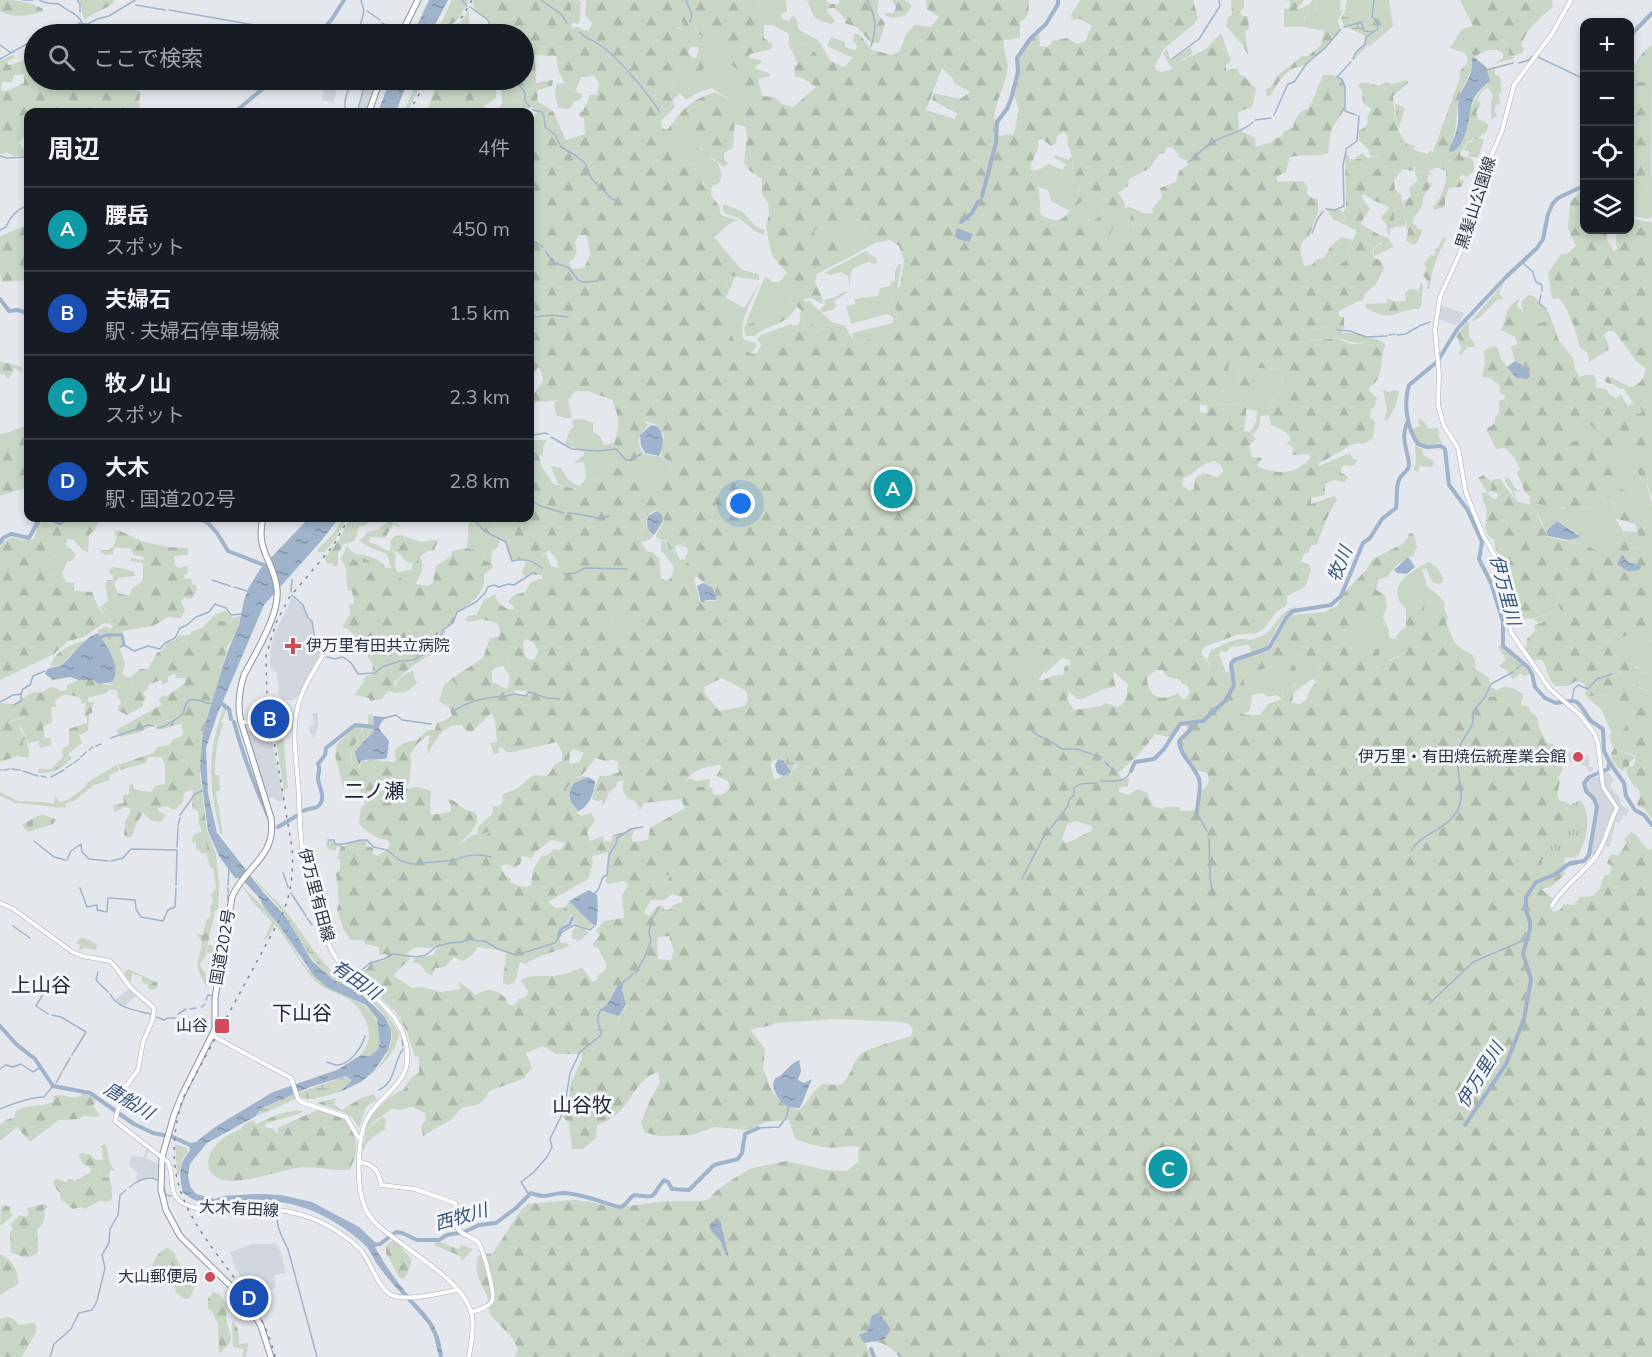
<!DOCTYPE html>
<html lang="ja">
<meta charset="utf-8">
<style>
body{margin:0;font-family:"Nunito Sans","Noto Sans JP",sans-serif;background:#242831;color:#f1f3f6}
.controls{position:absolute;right:18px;top:18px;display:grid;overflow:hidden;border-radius:12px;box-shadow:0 3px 9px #0003}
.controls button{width:54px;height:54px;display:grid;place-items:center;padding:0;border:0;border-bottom:2px solid #363941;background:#171b24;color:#f1f3f6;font:30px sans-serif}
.you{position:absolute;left:741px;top:504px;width:21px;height:21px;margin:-15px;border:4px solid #fff;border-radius:50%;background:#1a73e8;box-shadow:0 0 0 9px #1a73e833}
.badge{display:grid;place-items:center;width:39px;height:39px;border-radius:50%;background:#2563eb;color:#fff;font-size:20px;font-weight:700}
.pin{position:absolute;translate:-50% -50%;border:3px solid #fff;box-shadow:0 2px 6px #0006}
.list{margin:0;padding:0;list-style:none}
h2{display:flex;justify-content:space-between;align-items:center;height:78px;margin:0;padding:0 24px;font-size:26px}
h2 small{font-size:20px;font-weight:400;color:#9ea1a6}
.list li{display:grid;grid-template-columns:39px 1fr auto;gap:18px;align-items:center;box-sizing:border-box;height:84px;padding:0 24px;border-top:2px solid #363941}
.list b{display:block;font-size:22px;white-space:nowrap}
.list p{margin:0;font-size:20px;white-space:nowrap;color:#9ea1a6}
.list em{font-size:20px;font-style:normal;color:#9ea1a6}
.icon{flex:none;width:33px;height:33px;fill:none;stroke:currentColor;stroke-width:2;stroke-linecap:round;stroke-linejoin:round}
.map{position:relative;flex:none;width:1652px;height:1357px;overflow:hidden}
.search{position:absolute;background:#171b24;box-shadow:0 3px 9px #0003;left:24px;top:24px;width:510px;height:66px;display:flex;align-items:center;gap:15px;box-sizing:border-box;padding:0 21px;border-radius:33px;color:#9ea1a6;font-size:22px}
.panel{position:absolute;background:#171b24;box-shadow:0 3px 9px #0003;left:24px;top:108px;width:510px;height:414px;border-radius:12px}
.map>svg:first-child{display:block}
.built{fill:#d2d6de}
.green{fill:#c9d6c5}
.forest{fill:url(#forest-firs);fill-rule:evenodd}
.wetland{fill:url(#wetland-marsh)}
.cemetery{fill:url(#cemetery-stones)}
.park{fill:url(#park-tufts)}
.water{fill:url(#water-ripples)}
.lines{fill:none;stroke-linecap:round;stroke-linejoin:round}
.stream{stroke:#9fb4cc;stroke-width:1.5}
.canal{stroke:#9fb4cc;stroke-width:3}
.river{stroke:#9fb4cc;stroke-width:4}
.secondary-casing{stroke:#a9aeb7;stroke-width:5}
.trunk-casing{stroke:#8b94a3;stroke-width:7}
.secondary{stroke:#fff;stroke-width:4}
.trunk{stroke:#fff;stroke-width:5}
.rail{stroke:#7d8696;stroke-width:1.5;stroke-dasharray:3 6;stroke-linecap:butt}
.poi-dot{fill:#d1495b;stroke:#f4f6f9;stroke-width:2}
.labels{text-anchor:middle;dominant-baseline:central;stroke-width:6;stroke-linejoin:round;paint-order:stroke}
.street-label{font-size:16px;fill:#2b3445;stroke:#f4f6f9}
.poi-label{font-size:16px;fill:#2b3445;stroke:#f4f6f9;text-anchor:end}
.water-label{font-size:18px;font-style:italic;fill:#34527a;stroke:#f4f6f9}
.quarter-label{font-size:20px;fill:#1d2536;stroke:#f4f6f9}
</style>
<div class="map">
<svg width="1652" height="1357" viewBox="0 0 1652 1357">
<defs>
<pattern id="forest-firs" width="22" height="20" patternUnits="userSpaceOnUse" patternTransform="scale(1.5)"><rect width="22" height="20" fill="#c9d6c5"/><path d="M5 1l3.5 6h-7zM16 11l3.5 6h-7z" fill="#adb8ab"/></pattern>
<pattern id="wetland-marsh" width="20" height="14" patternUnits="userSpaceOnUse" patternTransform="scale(1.5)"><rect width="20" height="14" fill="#c9d6c5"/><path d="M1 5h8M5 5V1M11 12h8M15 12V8" fill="none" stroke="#adb8ab"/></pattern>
<pattern id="cemetery-stones" width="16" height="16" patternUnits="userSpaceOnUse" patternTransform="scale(1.5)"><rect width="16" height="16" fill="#c9d6c5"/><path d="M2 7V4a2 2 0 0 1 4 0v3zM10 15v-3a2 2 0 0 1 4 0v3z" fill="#adb8ab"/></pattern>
<pattern id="park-tufts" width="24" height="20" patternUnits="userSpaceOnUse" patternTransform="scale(1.5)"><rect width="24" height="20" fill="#c9d6c5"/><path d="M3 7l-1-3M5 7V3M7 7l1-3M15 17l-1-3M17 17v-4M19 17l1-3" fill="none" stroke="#adb8ab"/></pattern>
<pattern id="water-ripples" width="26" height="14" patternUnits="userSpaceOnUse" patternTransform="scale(1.5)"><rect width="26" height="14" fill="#9fb4cc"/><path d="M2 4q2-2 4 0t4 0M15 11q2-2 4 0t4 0" fill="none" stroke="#8293a7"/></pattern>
</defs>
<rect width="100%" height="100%" fill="#e4e7ec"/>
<path class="built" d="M379,23l21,9 -2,2h-25z
M317,80h60l-10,32h-9l6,-21 -27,-4 -3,16 -12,-3 2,-16 -8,-1z
M1441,305l23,8 -4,9 -5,3 -17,-6z
M292,598l11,8 5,13 4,3 1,18 6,16 -22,42 -4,2h-10l-4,-5 -2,-20 -2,-4 -5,-4v-14l4,-18z
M312,713h6v16l-4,9 -4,-6 -1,-6 5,-2z
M247,731h10l2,7 6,-1 2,3h5l12,61h-5l-7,-4 -4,1z
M1568,752l21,4v11h4v4h-5l-2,-5 -16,-4z
M1607,771l7,9 -4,6 11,14 -1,4 9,6 -3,6 -3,-1 -3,8 -5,-1 -5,25 -7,-2 -1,4 2,2 -6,7 -7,-4 7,-49 -12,-18 3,-8 9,-2z
M128,989l8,7 -12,10 -10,-5z
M146,1148l3,2 -3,8 12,6 -1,14 -5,-2 -14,4 -2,-1 2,-6 -9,-8 2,-9 13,1z
M252,1244h24l4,6 6,23 -12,2 2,13 -23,6 -18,-26 -5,-16z"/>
<path class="green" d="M759,0h27l1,11 -6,3 1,5 7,2 3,-5 4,2 3,12 19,10 14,23 -15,-8 -10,-11 -18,-4v-6l-16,-9h-9l-8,-8z
M839,0h21l-5,15h-5l-11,-11z
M1317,0h24l-1,10h3l-5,10 -6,1v7l-8,3 -20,-4c0,-10 2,-14 12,-17z
M1347,0h26l-2,20 -11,-6 -15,-3z
M1377,0h12l4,26 -24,21 -1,-4 8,-25z
M581,1l-1,20 -3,4 -3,-3 -3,2v-21z
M469,9v17l22,2 6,4 4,-7 5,2 1,7 -33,-1 -20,1z
M675,20c11,0 19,7 24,15l6,2 7,8 12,2 4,14 11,10 7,56 -11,-3 -6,-25 -17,-11 -17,6 -9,6 -6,-7 -8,8 -3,-7 6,-9 -2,-6 6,-14 10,-3 4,9 11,-22 -5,1 -1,-3h-8l-9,-19 -5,-1z
M1473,26l-10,13 -1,8 13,9 -3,3 1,4 -3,-1 -4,3 2,-6 -3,-6 -15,-5 12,-19z
M831,37l14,5v5l12,4 -4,7 -26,-12z
M1493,42h11l5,6v9h5l-1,2 -18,4 8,-5v-5l-5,-3h-10z
M1191,47l1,7 -21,13 -8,-14 4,-4 4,11z
M1652,61v20l-20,3 -2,-10 1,-10h4v7l14,-6z
M1495,69v5l5,3 2,15 -3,1 1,11h-3l-3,7 3,4 -1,2 -5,2v-17l2,-7 -5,-8 -1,-17z
M417,80h7l-17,32h-3z
M509,80h4l1,3 12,10v9l4,4 -6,6h-34l8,-2 4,-7 -1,-21 8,1z
M564,83l3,5 15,6 -1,5 -7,3 -5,7 -11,-1 -3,-15 1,-8z
M454,91l13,2 -3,12 -12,3 -6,-3z
M537,101l16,10 -7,3 -3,15 -7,7 -6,1v-12l4,-3 -2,-4 5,-5 -3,-3 3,-3z
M673,132l10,5h6l24,23 4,1 5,14 -3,8 -7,3 -8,-2 -3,-12 -4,-7 -13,-1 -16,-15 -1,-10z
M1473,138l11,1 -6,19 -10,-2 2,-4 -6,-2 4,-8h4z
M1403,142l12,4 -1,4 13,4 4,-3 5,4 18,-1v7l-12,4 -2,3h-5l-4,3 -3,-2 -13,4v-14z
M1363,153l4,5 14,-2v10l-8,6h-5l-7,-12 -7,-2z
M1055,155l13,5 4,-4 1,25 7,6 -10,24 -19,-10 -3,-11 -9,-3 -4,-13 -4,-4h7l11,-6 13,6 4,-5 -12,-8z
M1652,174v42l-4,3 -18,-4v-5l3,-1 2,-15 12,-5z
M1395,189l6,6c0,7 5,13 6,21l-2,2v8l-10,1 -1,-20 -7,-4z
M1421,192l5,1 -3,4v7l-9,14 -5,-6 4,-3c-1,-7 2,-14 8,-17z
M1096,193l7,6 1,13 -10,10 -5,-1 -4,-11 -8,-2v-4l13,-10z
M530,198l11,18 -2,5h-9z
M723,204l19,7 13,15 10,4 -1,5c-17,-6 -19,-18 -38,-21l-3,-3z
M719,206l2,9 18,6c-12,0 -15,10 -25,16l-3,-15z
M1129,207l15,6 -2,5 -27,24 -3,-1 -3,-5 4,-10 12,-18z
M1327,210h14l8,17 -16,-8z
M854,218l10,5 7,18 4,2 -18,10 -1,-2 -18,-5 -9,-6 -11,2 -4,-3v-8l4,-4h11z
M1381,235l7,3 6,9 -20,9v-7l8,-6z
M1341,237l12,3 -8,21 -7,5 -10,-3 14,-23z
M866,251l10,7 2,6 -7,-1 -1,-2c-14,7 -20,4 -20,23l-1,1 -1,-9 -7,-4 -10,3 -7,-2z
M899,264h3l-5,23 -5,3 1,12 4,11 -2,20 -41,10 -2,-10 41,-10v-6l-6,-3 -36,10 -5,-17 9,-3v-5l23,-3 2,-8 10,-2 1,-4 4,-1v-10z
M787,273l3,28 7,6 -5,6 -8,-2 -37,14 -3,3 21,-52 7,6h7z
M730,276l29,1v3l-24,-3 -9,21 18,10 16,-26c-7,17 -23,40 -16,58l12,3v4l-5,7 -15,-11 -8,-12 -4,-35z
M1504,283l-5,10 4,5 -1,2 -4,-1 -19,19 -6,3 -1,-1z
M843,292h5l-14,9 2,5 -3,4 -11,2 -2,-3 5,-4v-6l9,-1z
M1528,295l6,1 7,9 -2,1 6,9 1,6c-9,6 -16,0 -23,-5l-1,-15z
M809,301l23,21 -15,10 -13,-23v-7z
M801,310l4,16 -12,8 -5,11h-27l-4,-6 4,-4 30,-11 3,2 5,-2z
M1344,326l1,2 -4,2 2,3c9,-1 23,3 32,6 -14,9 -24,2 -38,-1 -8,-1 -17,2 -25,3l-7,-5 3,-7z
M1230,355l8,7 1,24 13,-18 31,1 -1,24 -12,8 -1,14 -8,1 -2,12 -6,6 -3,-2 6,-10 1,-11 -11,-2 1,-5 -41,1 1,-18z
M567,384l4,13 -3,3 4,18h-8l-8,-3 -2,-13 6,-2 -1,-14z
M1383,390l6,2 4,-2 6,1 -4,16 -8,14 -2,-1 2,-12z
M1621,395l7,11 5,-3 9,7 -2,4 -17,-7 -7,-9z
M1586,417c10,19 33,24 46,40 5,6 6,16 9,23l5,1 6,23 -12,4 -14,-4 -17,-18 -10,-42h-30l-1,-19z
M1419,418l6,5 3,6 10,-1 1,9 3,6 -15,2 -9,-3 -6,-13 8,-3 -2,-4z
M582,419l11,4v9l6,3 5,10 10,-2 9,13v9l-22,15 -15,-1 -2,-17 -10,1 10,-8v-3l-19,-8 5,-14 4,-3 -2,-7z
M644,422l5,3c-11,9 -13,16 -6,29l19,3 11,9 -2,5 -24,10h-5l-2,-6 -6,-5 -1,-6c7,-8 2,-16 0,-27z
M1415,445l7,4 2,7 10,5 -2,6 -12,-1 -2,6 -5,-2 3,-7z
M1350,453l3,6 5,1c-4,6 -7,7 -13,5l-4,2 -9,-3 -13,2z
M541,465l12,19 -23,-3v-13z
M551,466l10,2 7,12 11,6 -2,3 -19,-5z
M1506,478h3l6,10 6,4 -7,-1 3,10 14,4 -2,-5 2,-3 13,8 11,10h2v-4c11,-7 20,-5 32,-2l3,-9 17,-2 7,6 -5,13 4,1 8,13 15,1 2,8 9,-24 3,1v37l-19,-7 -10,-16 -1,23 -5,10c-12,-13 -30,-19 -48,-23l-1,-1 10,-2v-5c-8,-3 -14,-9 -21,-12l-12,10c-6,-19 -10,-23 -29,-30l-4,-10 -7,-9z
M650,508l7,2 -6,2c-8,9 -5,16 2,24l-4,4 -8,2 -5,-5 8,-8 -1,-12z
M354,518h19l-7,7 -7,1 -4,14 -3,2v-4l-4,-3z
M469,522l31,17 -2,8 -6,4 -1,12 -7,-3 -2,-9 -15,-3z
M363,538v3c13,2 15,6 26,10l2,-2 5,5 -1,13h-4l-4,-13c-9,-4 -21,-7 -28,-14z
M661,540l14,6v4l5,10 5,-1 3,-10 -4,-3 -7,1 11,-5 7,6 -10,18 -11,1 -10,-14 -3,-1z
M548,551l-2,3 5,12 7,2v3h-25l-6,6 -5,-4 4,-12 8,3z
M60,556l7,6 -5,12 -20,-1v-8l9,-8z
M421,558c5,13 -4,23 -11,34l-8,-2 -4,-18 13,-2 2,-7 6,-1z
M1422,569l5,18 10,7v7l-4,1v9l5,2 -1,6 -11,7h-5l-18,-29 3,-9z
M1553,590h6l-1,13 10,14 -6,6 -7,-5 -17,5 -4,-4 19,-7z
M1385,595l2,11 -4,11 6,14v7l6,1 4,-7v8l6,14 -16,6 -3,9 -5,1 -20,-16 -7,1 -11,-18 2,-9c25,0 28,-13 40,-33z
M109,600l2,13 -3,3 1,7 -7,1 3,-9 -5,-8z
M1294,607l2,2c-15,4 -22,26 -29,38l-15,6 -3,-8 -18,2 -4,5 -6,-1 -2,3 7,19 3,-1 1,-10 5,-5h11l1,3 5,1 13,8c19,-10 29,-19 50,-10l5,14 -3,8 -5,-2 -20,15 3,-10 -12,-12 -1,27 -6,-4 -8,2 -5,-4 -11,2 -2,15 -8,5 -6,-4 -3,-6c9,-8 12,-15 11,-27l-8,8 -4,8 -7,-1 -15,-17v-10l-3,-7 4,-9c11,-4 28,-15 39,-10 5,-2 10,-3 14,-5 12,-8 15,-23 30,-28z
M225,611l8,7c-8,8 -20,11 -31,10l14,-14z
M619,613l4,3v9l-4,7 -6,-3 -1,-15z
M105,627l6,1 -4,5 9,8 6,-3v7l-3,2 6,17 -3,10 8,4 4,6 -8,7 -4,11 -4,-4 -2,-13 -8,-1 4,-2c7,-17 -5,-34 -14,-49v-3z
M1613,634l39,7v17l-7,5 -2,5c-15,-1 -28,-12 -38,-23z
M1500,645l18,15 12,13 -6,3 -4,-3 -7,7 -6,-9 -8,-5 7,-7 -8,-12z
M1032,654l18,1 3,4 -16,23 -11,-5 -2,-10z
M501,655l6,2 1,7 -2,2 8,9 1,4 -4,6 4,5 -1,6 -5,-1 -2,-6c5,-10 3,-14 -4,-23l-6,1 -3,-7z
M1652,666v25c-12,-3 -28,-9 -33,-22l28,4z
M413,670l1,8 3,5 -10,9 -3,-3 -8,-2c0,-10 10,-13 17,-17z
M451,679l7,7 8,-2 6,8 -11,4h-16l3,11 -9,-6 5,-16z
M1490,684l1,3 6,3c10,-7 17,-1 26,4l-2,12h7l3,6 -8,-1 -3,-3 -14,-4 -11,-7 -10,-1z
M1608,695l26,14 -1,10 -11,12h-11l-10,-22 -15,-13z
M224,707l3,2 -6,13 2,2c-6,15 -8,33 -8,51h4l1,7h-4l4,1v7l-4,2 7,43 -3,-2c-11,-48 -14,-79 4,-126z
M276,711l2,18 5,7 5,52 -4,2 -10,-62v-16z
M35,714l3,6 -3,2 3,19 -10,2 -7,-16 -8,-2 -4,-3z
M372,714l2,17 -18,19 4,20 -4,1c-10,-14 -2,-29 7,-41v-6h5v-9z
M6,735l12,2 5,11v-9h3l3,11v8l-12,-2v-9l-11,-2z
M117,765l2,6 -10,4 1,5 -16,5 -20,16 -9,3 1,4 -51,-5 -15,-7v-4l18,9 26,1 10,2 1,-9 4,7 9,-2 16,-12 5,-7z
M582,776l6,1 -16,8 1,22 6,4 -2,2 -7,-5c-5,-18 -6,-24 12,-32z
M690,778l6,3 14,-2 -1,8 -22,1 -1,-7z
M491,830l-10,15 6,2 1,7 -28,1 -3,3h-5l-2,-5c4,-6 7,-6 12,-10 8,-6 8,-10 18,-8z
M203,831l7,25 -2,4 -2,-7 -5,1 -2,-5 -3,1v-7l-4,-2 1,-6z
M654,875h16l-7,12 -11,-2z
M257,880c7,10 17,18 26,28 19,22 38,62 66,74l-3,1c-27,-10 -41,-44 -59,-66 -10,-13 -22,-24 -31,-36z
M242,886c12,12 25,23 36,36 12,17 20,39 36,53 22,22 61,22 66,58 2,11 -2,16 -10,23l-9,-1c2,-4 5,-8 7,-13 5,-15 -8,-36 -21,-44 -11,-6 -22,-8 -32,-17 -16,-17 -25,-40 -40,-56l-9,15 -2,-1 8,-17 -21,-22z
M569,901l23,23 -2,5 -16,-5 -1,-7 -8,-10z
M82,937l15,7 -1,6 -11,-2 -6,2 1,-5 -4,-2z
M208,945l14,2 -2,13 -7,-2v-4l-6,-2z
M350,983l32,25 17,24c0,15 -14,30 -24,40 6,-10 14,-19 16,-30 5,-24 -22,-45 -41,-54z
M603,1011l15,5 2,-1 -3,8 -9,7 -10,-1 -2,-10 2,-6z
M390,1097l2,12 -20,14 -7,13c1,-18 12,-28 25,-39z
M105,1144c5,8 1,15 10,27l-5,-1 -1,8 -8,-1 -1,-11 6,-7h-3l-1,-10 -2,-3z
M175,1144l12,4 1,3 -5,7 -4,16 -2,1z"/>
<path class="forest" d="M0,0c16,0 28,1 43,9v3c-13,4 -31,6 -43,-1z
M78,0h35l1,3c-10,7 -21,9 -29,17 -5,-7 -2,-14 -7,-20z
M452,0h17l-9,17 -14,13v4h-10z
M474,0h107l-10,3v21l1,4 6,-1 6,3h5l3,-7 -7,-8 1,-15h173l-3,17 8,8v13l9,7 -2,4 -21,5 -1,4 12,2v3l-6,4 1,2 13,4 1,3 -12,3 4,17 12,1 8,7 11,3 23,-20 -13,-9 -8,-1 -1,-11 4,-2 -10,-21 1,-3 18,4 10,11 27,12c7,-7 12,-12 13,-22l-4,-3 1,-8h5l13,16 20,5 8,-4 6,-17 9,-9 16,2 8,-10 -12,-8 -1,-9h103c-1,10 2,17 -9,21v17l-16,2c-2,12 6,20 3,32 -3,17 -12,30 -13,47l3,1 -2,16 19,-2 5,-25 -6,-15 6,-22 -1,-14 7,-13 13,-13 1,1 1,13 8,1 5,-6 14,-3 10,6 8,-3 7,-15 -12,-7 -8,1 -1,-5 9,-15h113l5,18 -4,6 -29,24 -10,17 1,5 4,2 11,-2 2,-5 33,-16 15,-16c4,9 5,18 10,27l-5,5v6l11,-3 3,7 4,1 12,13 -4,18 -14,5 1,18 16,8 1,9 16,-5 3,-4 6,-1 3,-6 9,-3c1,-9 7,-18 16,-20l14,-33h11l8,5 3,8 -1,22 -13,20 -3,23c-12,4 -26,1 -38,4l-4,15 -10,5 2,5 25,-1 5,7 -1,5 3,4 8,2v13l-9,24 -7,6 -2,7 4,17 8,-1 5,-6 7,-1 7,-12 10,-9 2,3 -15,23 10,3 7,-5 11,-28v-3l-7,-3 -6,-15 3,-5 -1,-53h2l3,5h11l8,13h4l8,-6v-10h-10l-3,-7 -9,-9v-9l8,-6 1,-10 4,-6 -9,-6 -1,-12 -4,-5 2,-3h8l11,3 7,-4 6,2 15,-4 1,3 -15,13c2,20 2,39 19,53l-1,6h8v3l-4,1 -1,12 -12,-2 -8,12 1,8 -8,13 7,5 1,20 -5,2v5l-2,1 -1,-10 -6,-7 8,-10c-8,-7 -16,-5 -24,-14l-4,2 9,13 -9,13v2l20,12v6l-8,7 1,9 6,2 4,8 -8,16 -11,10 -2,6 -7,2 -18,10 1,4 5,1v9l-35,3 -4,7 7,5 23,-3 17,6h10l13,-5 7,2 3,5c-6,15 -1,34 -16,41v4l8,7 -2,8 -4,3 -1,8 5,5 -2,15 -7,6 -13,1 -35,20 1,2 13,-2 9,3v6l7,4 -3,5 -12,-2 -8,4v11l-14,3v6l23,-8 3,3 -10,19 -10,26 -6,2 -3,7 -4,1 -3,7 8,4 2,5 -6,17 -18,9v9l-11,7 -12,17 -7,4 -21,2 -31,12 -3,4v4c7,6 8,12 8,21l17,4 -1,13 6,1 4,-8 -1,-13h3l6,5c1,12 -2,19 -11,27 7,12 15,10 27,10l8,-11 14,-5 1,-27 3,-6 5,-2 5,3 -4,36 8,1 6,-4 5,-12 6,-7 3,-8 -5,-14c-27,-12 -34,8 -57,11l-6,-9 -6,-1v-3l25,-7 16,-30 6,-5 32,-3 12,-6 8,-14 21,-22 7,-11 31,-16 5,-9 3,-1 2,2 3,12 -3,7 -16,10 -11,13 -8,2 -3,11 9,5c-12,20 -15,33 -40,34l-2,8 11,18 7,-1 1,-10 4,-1 4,6h10l-4,18 5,3 5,-1 3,-8 16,-7 -6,-14v-8l7,-5v-18c-23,-21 4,-38 23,-47 8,4 14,12 14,20l-4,2 -6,-1 -7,-15 -4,1 -3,9 -4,1 -4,7 -5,2 -3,9 22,4 -3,25h4l11,-7 1,-6 -5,-2v-9l4,-1v-7l1,1 7,8 -1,5 4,10 -2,5c4,6 6,16 10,21 8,10 22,6 19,25l14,9 1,6 -4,12 9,1 11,7 14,4 3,3 8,1 7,6 1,10 8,15 6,1 4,6 6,19 -5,9 2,3 -3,15 3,5h4l10,6 11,29 -6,18 -4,4 -10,-1 -1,5 4,3 6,-3h12l-23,6 -1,-3 -4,4 6,2 1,3 -14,13 -10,2 12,10 -3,9 4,4 6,-2 4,-6 10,1 6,-8 13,-1 7,-8 4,-12 6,-2 2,-8 -5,-3 4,-9 7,2 8,-12 -1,-6 6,-6 4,2 13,16 4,-2v509h-753c-7,-11 -20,-17 -34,-15l6,15h-357l4,-7c-5,-18 -20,-23 -29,-38 2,-24 -18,-29 -11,-56l15,-3 28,-43 7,-6 46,-4 18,2 21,6 53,-7h36l7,-2 7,-8 17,-12 17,-10 12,-3 24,-5 40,9 21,1 11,-9 1,-15c-8,-2 -12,0 -20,0 -15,2 -30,-3 -44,-8l-6,-19 -24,2 -18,8 -32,-3 -23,8 -33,1 -15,-4 -3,-10 11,-26 8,-13 -2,-11c-23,7 -28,36 -48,47 -4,3 -9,4 -13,6l-1,13 -13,11h-11l-3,-26 -6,-6 6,-16 2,-18 11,-25v-4h-26l-13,-8 -17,7 6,15 -9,11 -34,12c-6,14 -12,15 -27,16l-10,12 -29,17 -2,-10 5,-6 -1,-7 -13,-6 -13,3 -7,-1 -2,-12 14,-8 7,-11 8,-5v-16l-4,-1 -8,-24 -11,-20 -16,-15 -2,-8 -11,-9 -4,1 -3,-7 8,-6 3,-7h12l6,-4 -3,-3 -7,1v-8l-14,-3 -2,-4h-12l-8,-11 -6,-20 2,-6 -3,-30 4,-4v-9l5,-1 9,-11 -10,-1 6,-5h5l3,-3 9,2 -1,5 7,2v6l4,2 10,-6 3,-5 -2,-5c-11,-1 -23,-8 -29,-17l2,-16 4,-2c0,-6 -5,-16 -9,-21h-6l-6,5 -1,-2 -8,-32 2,-11 14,-14 5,-4 6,-1c3,13 -22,25 -6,46l4,-2 1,-7 9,-2 24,2 2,-2 -2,-10 9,-7 14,-3 11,-10h7l2,-7 9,-3 6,-5 -7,-18 9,-5 7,4 11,-4 -6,-8 -8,2 -7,-7 32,-21 7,-20 9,-1 1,-8 -3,-6 -16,-4 -11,3 -6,-2 4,-4 8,-1 8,-15 11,-6c2,10 8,14 18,16l1,-4 -6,-4c4,-7 9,-8 17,-10l6,-10 11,-3v-4h-9v-4h25l-1,-11 -8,-10 -8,6 1,7 -8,1 -12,-5 -12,1 -5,-17 -42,-25h28l1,5 9,-2 1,-3h28v-37l14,1 33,7 9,-10 15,1 8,-15 10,3 4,-4v-8l-9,-13c3,-7 6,-22 3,-29 -2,-6 -4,-8 -4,-14l-25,-9h-13l-4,6 -4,-13 -8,3 1,13 -24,2 -5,5v-9l12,-17 -1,-9 -4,-5 -8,12v-158h9l2,-5 -11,-18v-61l6,-1 7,-7 3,-15 7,-3 13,29 19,-6 -1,-16 -5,-2v-3l4,-2 7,-16 7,-1 2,-11 -5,-7 -13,1 -5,14 -9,-3 -8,-16 -3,-16 -21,-1 1,28 17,-3 -1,6 -14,4 -1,17 -3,3 -8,-8v-9l-12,-10 -1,-3h11v-46h-17l-1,-7 -5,-1 -3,6 -7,-4 -2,-9 -14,-7 -2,-9zM675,20h6l4,7 10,1 4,7 6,2 7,8 12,2 4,14 11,10 8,66 -3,25 6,9 12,8v15l6,9 1,12 -3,10 3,19 4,13 14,16 3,28 11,9 4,16 -12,8 -5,11h-27l-4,8 -6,1 -15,-11 -7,-12 -5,-35 6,-20 29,1v-3l-17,-4 -28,-33 -3,-15 8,-16 -8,-11 1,-9 -9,-2v-3l4,-5 -1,-4 -5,-1 -4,-6 -13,-1 -16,-15 -1,-10 6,-7 10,5h6l2,6 11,5 3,6 12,7 6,6 6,-3 -5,-5v-6l9,-5 2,-30 -6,-19 -14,-7c-27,9 -30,16 -48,38l-5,-2 -1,-7 14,-14 -6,-13 6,-9 -2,-6 6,-14 10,-3 4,9 6,2 6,-6 11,1 3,-5 -15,-14 -5,1 -3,8h-4l-4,-6 3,-7 -4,-13 -11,-5zM942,68l11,11 1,4 16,9 -10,7 -26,-6 -2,7 25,13 -2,6 -29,-9zM1064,132l4,4 -1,7 5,13 1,25 7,6 -1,6 -11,4 4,10c-9,15 -15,17 -31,8 -2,-13 0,-37 -10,-45 -1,-11 9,-18 7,-29l4,-2 9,7 5,-2 1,-8zM1172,147l5,5 3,6 6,2 2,5 -9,6 -3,11 -16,6 2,9 -10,12 1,4h-9l-2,4 -10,-2 -2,2 4,10c-12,0 -14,4 -18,15l-4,-1 -3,-5c3,-8 16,-24 16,-30 0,-5 -4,-9 -7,-13l10,-7 1,-7 21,-11 9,-14 6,-1 1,-5zM1096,193l7,6 1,13 -10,9h-5l-4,-11 -7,-2 -1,-3 13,-11zM855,218l9,5 7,18 4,2 15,-3 9,6 5,15 -4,25 -8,3 1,13 4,11 -2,20 -40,10 -10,-17 -13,-4 -15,10 -13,-23v-10l7,-1 11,6 1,-4 -8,-18 2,-8 40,-21 -1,-2 -18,-5 -9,-7 -11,3 -4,-3v-8l4,-4h11zM579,235h8l3,20 -6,13 -12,1 -3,-7c9,-6 8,-11 6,-20zM1230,356l8,6 1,24 11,1 2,-19 31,1 -1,24 -12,8 -1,14 2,10 13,6 7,7 -4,6 6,3 -1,8 17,-1 1,4c-13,17 -34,17 -53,8l5,-8 -10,-1 -3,-11 7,-7 -6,-7 -6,-1 3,-27 -40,1v8l-7,-1v-7h6l1,-18 19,-1zM646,421l11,4 7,10 -3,20 12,11 -2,5 -24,10h-5l-2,-6 -6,-5 -1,-6c7,-8 2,-16 0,-27zM1214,461l6,3 3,6 -1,4 -6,3 -12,-4 -9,5 -1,11 -5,2 -7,-6 2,-8c13,-3 14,-13 30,-16zM650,508c8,2 12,5 14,13l-8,14 1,3 9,3 4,9 5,-4 13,-4 6,6 -9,18 -11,1 -3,11 -5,3 -5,-3 -2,-20 -7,-6h-5l-6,-10 -5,-4 8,-10 -1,-11zM697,576l11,11 6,1 3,11 -1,2h-10l-3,3 -3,-2 -6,-23zM619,613l4,3v9l-4,7 -6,-3 -1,-15zM526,639l8,4 4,8 -3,8 -6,1 -4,-4 -2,-13zM501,655l6,2 1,7 -2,2 8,9 1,4 -4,7 4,4 13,2 3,3h-22v-5l-17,-8v-11l5,-4 -3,-7zM1032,655h18l3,3 -9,15h2l16,-15 9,2 -1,5 -5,1 -2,9c-19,-1 -16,11 -37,2l-2,-9zM1156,670h6l6,7 12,2 3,5 4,1 3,6 -3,7 -4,1 -5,-6c-17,10 -31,4 -31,-16zM1114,672l14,12c-2,10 1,17 -10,23l-12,-4 -5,3 -27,4 -7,-11 2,-8 8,8h5l24,-11 10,-1 -3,-10zM722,678l24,13 2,8 -3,7 -26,5 -14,-17 -1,-7zM491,713l4,6 2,23 -7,1 4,11 5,-1 -1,-5 4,-1 4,5h7l44,-10 5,10v9l-8,4 -4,8 -4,3c-18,-3 -16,3 -28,12 -4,3 -10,4 -15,6l-1,9 -4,4 -5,-1v7l-15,14 -1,6 3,2 10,-4 -10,14 7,2 1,7 -28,1 -3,3h-5l-1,-6c4,-6 35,-27 24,-39 -2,-2 -6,-2 -9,-3 -7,-4 -9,-9 -17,-11l-1,2 3,4v6c-6,3 -13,2 -20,4l-1,-8 1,-16 -13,-4 -15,2 6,-6c0,-9 4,-19 1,-28l7,-11 11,-9 2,1 -3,12 1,6c8,-14 14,-30 33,-29l7,7h4zM1185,724l3,6 -8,11c2,13 11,18 16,29l11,3c3,8 2,12 -5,17l-4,17 -7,4h-10l-2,-4h-14l-2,2 -10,-3 -6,-13 -9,-4 -9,6 -10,-3v-4l9,-2 1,-8 -7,1 -4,-6c14,-12 27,-24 37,-39l13,3 11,-6 2,-6zM573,749l11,4 -5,9 -10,2 1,-12zM595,758l10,3 9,-1 4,2 1,10 -12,4h-7c-5,6 -5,15 -8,23l4,2 7,-1 -2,5 4,-2 4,-11 6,-4 3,-7 5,-1v11l5,8 7,2 5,9 4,-7 37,-4 4,9 -35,20 -2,12 -15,2 -2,-5 3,-6 -6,-3 -1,3 -14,4 -2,7 -7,-1 -1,-5 -13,5 -3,-9 8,-12 -4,-7 -10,3 -11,-8c-5,-20 -6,-20 10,-32 6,-4 11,-13 15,-18zM779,758l19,7 -8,8 -14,6 -2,-1 -4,-15zM720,765l1,3 -5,8 12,5 2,7c-5,7 -9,7 -17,6l-1,-6 -3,-1h-22l-1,-6c9,-13 19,-14 34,-16zM1075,821l14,4 4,3 -3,4c-10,3 -15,9 -25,11l-3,-4 5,-14zM551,840l15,3 -6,7 -7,-1 -2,4 -10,4 -8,13 -2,15 -6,2 -14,-4 -1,-5 -4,-2 -6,-10 7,-2 8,4 5,-4 2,-8 10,2 2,-5zM608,852l-2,30 2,2 16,-3 4,3 -6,12 2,22 -20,3 -8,10 4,4 -7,9 1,3 4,1 8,15v7l-9,6 1,3 -5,3 -11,-14c-7,2 -15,6 -23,7 -13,3 -26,-2 -38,5l7,11 -2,6 -7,2 -5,7 -7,-2 -1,-5c-9,-10 -18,-12 -30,-4l-16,-13h-2l3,7 -20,3 -19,-5 -10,1 -18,-12c3,-9 12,-10 16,-18l-3,-4c7,-11 19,-5 30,-6l-4,7 -18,3 -3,5 8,1 6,8 6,4 3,-8 10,-1 9,-10 8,4c7,-3 13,-7 15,-14l28,4c2,10 -2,21 -2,32l5,2 7,-3 5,-20 6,2c12,-9 29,-12 43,-18l-2,-3h-7v-14l7,-6 4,-9 -6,-7 -10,1 -7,-6 40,-23 5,-16 -1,-7zM654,875h15l1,1 -7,11 -11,-2zM672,894l10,3 1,5 -10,3 -2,4 -6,1 -3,-4h-5l-8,10 -5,-4 7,-12h14zM669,936l5,15 -3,9 -13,-1 -1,-22zM614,990h8l4,16 -9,17 -9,7 -10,-1c-6,-24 11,-18 16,-39zM835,1019l67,3 7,2 4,6 -2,6c-10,3 -45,13 -50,18 -11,10 -8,22 -21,31l-17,-1 -5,3 -18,23 -16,-5 -12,-14 -9,-22 2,-20 -14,-19c9,-4 17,-2 25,-7z
M807,0h19l3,4h10l11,11h5l5,-15h19l-2,13 8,10 -6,20h-8l-14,-16 -13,-4 2,-3 -11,-12h-6l-3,2 9,11 -3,3c-19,-5 -18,-6 -25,-24z
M892,0h13l1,2 4,1 1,4 -6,9 -14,2 -6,-3v-2h9l2,-6z
M1231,0h13v9l-4,2 2,5h6l1,13 -4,3 3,23 -6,-11 -16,-18 2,-9 4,-2z
M1285,0h19l-7,8 1,2 12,-6 2,-4h5l-2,12 -7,1 -4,5v9h-20v-18l5,-1 1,-7z
M1373,0h4l-1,18 6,4v7l-28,31 -2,-1 4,-8 8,-7 2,-8 9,-7 -16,-11 -16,-3 2,-4 15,3 11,6z
M1460,0h92l1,7c-11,9 -28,24 -32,38l3,4 -2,4 -13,4v-9l-5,-6h-10l-6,8 -13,6 -13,-9 1,-8 10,-13z
M1338,20l2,9 -15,20 -17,15 -17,5 -11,11 -10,16h-3l-2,-6 6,-3 6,-11 25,-20h6l13,-11 3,-14 8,-3v-7z
M1652,45v16l-4,9 -9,3 -4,-2c0,-11 8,-20 17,-26z
M14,54l1,4 -8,3 1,4c10,-1 16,-7 26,-6v21h79l27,12 -1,20h-111v24l-3,-1 -6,8 9,12c-5,3 -17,1 -21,-3l-7,2v-93zM24,74v9l-17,8h-6l1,-9h10l2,-7z
M1470,62l3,1 -1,5c-3,6 -13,28 -14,35 -2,18 -1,29 -9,46l10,-1c9,-25 9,-48 30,-65l-1,4 -5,4 -6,9 4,4 -5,8 2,7 10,5 -1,7 -10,8 -4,-2 -2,4h-3l-8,13 1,2 10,2 3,4v9l-7,6 -5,-3 -3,5 5,2 -3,6 -13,1c0,7 -4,11 -3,19l-11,3 -1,-4c9,-7 14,-24 13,-35l-6,-3 2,-3 12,-5v-6l-4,1 -7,5 -6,-1 -4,-7 27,-75c-2,-8 5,-11 10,-15z
M430,80h4l4,4 4,-4h67v4l-8,-2 -5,4v12l-12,8 3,6h-60l7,-21 -2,-7 -3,-2zM454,91l13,2 -3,12 -12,3 -6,-3z
M1649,80l3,1 -1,103 -4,5 -12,5 -2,15 -3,1v-125z
M1428,169l4,6h-4l-1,6 5,3 -6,9 -5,-1 -3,2v5l-5,4v6l-4,3 5,6 -2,5 4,2 1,3 6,2 -7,14h-5l-5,-4 2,-8 -3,-14 2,-3 -4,-7 2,-2 -2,-4 8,-6 -2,-8 9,-8 -3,-7z
M1584,188v42h23v10l7,11 3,-2 -1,-10 1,-9h13v-11l22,3v276l-6,-17 -5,-1 -7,-20 -9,-10 -20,-1c-3,-19 -11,-17 -20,-32l-17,8 1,18 20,-6 10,7 5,18 8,2 2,10 -4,12 18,5 -1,13 13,4 12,-4v13h-3l-2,20 -7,3 -5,-16 -24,-7 5,-13 -7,-6 -17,2 -2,9 -13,-3 -7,5 -6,-5 -7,5v5l-7,-5h-4l-2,-6 -10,-2 -3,-6 -6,-5 -8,-19 3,-4 -6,-12 -9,-9 -9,1 -10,-20 9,-6v-6l4,-3v-13l6,-2v-4l-5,-2v-7l-10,-8 -8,-1 3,-13 -1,-13 4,-3 7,-2 3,3 3,10 15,19 10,1 2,-11 -13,-7 -4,-14 6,-3 -2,-7 -14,-7c8,-15 1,-21 18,-31l-2,8 4,2c3,11 14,18 25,12l-1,-6 -6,-5v-4l2,-1 8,8 10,28 14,17 2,12 5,7 5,-2h8l3,4v9l10,1c3,6 7,6 11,11 10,9 10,9 23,14l2,-4 -9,-7 -9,-14 -6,-1 -4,-4 -7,-1 -3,-3 4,-4 22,11c11,-2 14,-9 16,-19l-9,-6 -23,-31h-6l-4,4 5,10 -1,5 -19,12 -2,-10 -7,-4c-4,-17 -10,-36 -21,-50l-6,1c-4,-9 -3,-17 -5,-26l13,-19h6l9,-8 -8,-17 2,-27z
M25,226h3l-2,8 2,3v43l-26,2 -2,-7v-39z
M1443,237l3,2c-1,5 -5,8 -7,14 -5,11 -8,23 -10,36h-2l1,-7 -5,-7 3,-5 -2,-7 7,-8 3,1 2,-4 -2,-2 4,-2z
M1421,282l2,3 -2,22 -2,2c-25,0 -24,15 -53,-1v-4l20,-1 2,-4 9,3v4l19,-6z
M784,311l8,2c-9,13 -27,12 -37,23h-9l-2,-8 3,-3z
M1469,322v14l6,8 -1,3h-7l-6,8 -2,-1 3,-8 -3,-1v-5l-3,-4 10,-13z
M0,361l22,6 1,2 -2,3 -6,-4 -6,10h-3l-1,-3 -5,-1z
M28,426v61l-28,9v-62c11,-1 17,-7 28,-8z
M530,435l3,5h14l-4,7v8h-4l2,10 -11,3z
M1495,479h6c4,10 11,13 15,22 26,9 20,15 32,36l37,8 11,5 11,-2 10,16 11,7 12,-7 -11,-1 -7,-9h-8l-5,-14 8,-8 6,-1 10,16 19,7v87l-39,-7 -8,11 10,5v6l18,4 2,8h8l2,-5 7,-5v8l-5,7 -28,-3 2,4 13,3 5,11 13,3v128l-8,-11 -5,-1 -2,-3 3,-8 -1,-6 -5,-4 -8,-13 2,-6 6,-1 2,-10 -22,-8 -4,-9 1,-8h11l11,-12 1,-10 -26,-14 -22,1 -1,-12 -9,-3 -8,5h-13c-7,-7 -7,-18 -13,-26h-8l-8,-10 1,-11 8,-8 -1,-6 21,-7 7,4 6,-5c-12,-9 -9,-13 -9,-27h-6v22c-18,6 -28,12 -44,-1l-2,-19 5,-3 -1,-8 -5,-3c-3,-14 -11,-26 -12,-39 -15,-6 -5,-21 -8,-32 -2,-5 -4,-8 -4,-14l5,-1 4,6 6,1 1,-5 -6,-3 -1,-10z
M78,518l20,4 -2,7 -7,6 -1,17 -6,-2 -8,-10 -7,-1 -1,7 10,8 -3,6 -6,2 -7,-6 -9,1 -9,8v8l20,1 4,8 8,1v8l18,1 6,15 7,8 -3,9 -18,13 -16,4 -14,13 -54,26v-133c14,-19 18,-2 34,-8l4,-15 8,-3c17,8 17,-2 32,-3z
M343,518h4l-12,22 -11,12h-6l-1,-2 17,-17z
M350,518h4l-6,17 4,3v4l-9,2 -5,10v11l-4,2 -2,-4 -5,1 -2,-6 13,-17z
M389,521l11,4 -1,2 -6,-3 -8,14 -15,-1 -1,5 -6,-1v-3l4,-6 10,-2z
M118,530l23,11 26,6 21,1v7l-14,1 1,9 4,3 8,-2 1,7 -4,2 1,4 6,-1 1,6 5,2v4l-6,9 -7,-1 -3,4 4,8 -4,8 -13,-1 -15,9 -30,5 -1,7 -6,3 -7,-2 -2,-6 6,-7 -4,-3 -1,-7 3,-4 -6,-25 2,-7h6v-5l-3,-1 -1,-3 3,-4 9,1 13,4 1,4 -17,2 -4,6 4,9 11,3 3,-8 11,-7v-18l-13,-2 1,-3 12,2 2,-3 -11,-2 -4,-7h-16l-1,6 -7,1 -6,-2 1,-3h8l5,-5 3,-9 -3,-2v-3z
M401,535l19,7 16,-2 2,1 -4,9 -7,1 -7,6 -1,5 -2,1 -11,-1 -5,-7 -10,-6 -1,-8 5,-5z
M347,546l5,6 -1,6 18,2 -10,-3v-3c11,3 21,4 27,14l9,-1 6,12 1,10 8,3 5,-8 14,2 4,-4 3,-16 15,-10 1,-5 15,-3 15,3 2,9 7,3 2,4 -9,8c2,19 -14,29 -28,37l-2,10 -9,8v4l-7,11 4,4c-5,5 -8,5 -13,7 -7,3 -32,21 -35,27l2,4 8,2 3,3 -12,1 -6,-2 -8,8 -11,2 -1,-3 -14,-3c3,-7 8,-10 11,-19l6,-1 1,-11 -5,-7 -1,-10 -18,-17 -7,-3 8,-13 -1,-9 5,-2 -2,-12 -4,-1 -2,-17 1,-3 -6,-11z
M241,616l-5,18 -9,13 -9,42 -5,14 -5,1 4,2 -9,26 -3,44 7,55 9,23 3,31 -1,24 -3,2 -10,46 -5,7 2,6 3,2 2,15c-5,-7 -11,-19 -9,-27 2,-10 8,-19 -2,-26l7,1 3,-14 5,-6 -1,-8 3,-5 -2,-8 5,-6 -3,-20 -3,-1 -2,-7 2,-4 -11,-32 -1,-13 -6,-3 1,-19 -9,4 -1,8 -7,8h-6l-2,-3 -10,2v3l8,4 -5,7 -9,-1 -9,-8 -6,9 -5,14 -4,2 -4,-3 1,-13 5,-9v-4l-5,-2 -11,5 -1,-7 11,-2 -1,-8 6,-1v-8l4,-3 2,7 16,2 4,-6 10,-2v-20l-4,-7h-13l-2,6 -26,7 -2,-5 35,-12 4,-6 13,-2 2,-5 11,-5 -1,-11c-9,0 -15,6 -25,5l-1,-5 -19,9 -16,4 -5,-7 45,-25 -2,-6 5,-4 2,2 19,-14v-5h-9l-1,-4 -7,2v6l-5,3 -2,-5 -13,5v4l-5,3 3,6 -3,4v4l-16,9 -10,-5 9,-19 8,-7 -4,-6 10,-9h8l9,-16 7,-4 2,-6 10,-3 2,-4 12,-1 1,-3 11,-4h8l2,-6 10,-1 6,2 5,-5z
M88,640l-28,25 -10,2c5,-17 21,-23 38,-27z
M79,680h14l6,4 17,1 2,5h-9l-3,3 -18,5v4h7l-3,5v6l-3,1 -1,17 -9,4 3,8 -14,11 3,4c-8,11 -20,16 -33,15v-4h13l12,-12 -1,-8 7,-4v-16l18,-6v-7h-3l2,-13 -4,1 -2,-6c-10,-4 -18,-5 -25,3l1,6h-5l1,15 -9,5 2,11h6v7l-11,3 -6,-26 4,-3 -3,-5 -25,7 3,4h4l9,14 -3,1v8l-4,-1 -1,-9 -12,-3v10l11,2v9l-17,6v-59l14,1 17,-11 12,-1 7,-5 7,1 3,3 7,-1v-5z
M575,927l7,1 7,5 -10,8 -7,-3v-6z
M128,969l30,14 -1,5 -6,2 -3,-2v-3l-6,-3v-5l-10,-4 -1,9h-2l-5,-9z
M82,1093l8,3 6,5 -3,5 7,9 -3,2 -15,-1 -3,3 -20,1 -29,22 -13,-15 -17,14v-16l6,-5 9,-3v-5c13,-10 26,-3 39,-11l-1,-5c9,-3 19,4 28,0z
M374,1094l3,7c-16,5 -12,14 -18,27l-7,-11 -9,-5 -26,-9 19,-5 -2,6 8,6 19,-12z
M320,1109l25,9c13,22 15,28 5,52 -16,1 -32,-3 -47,-3 -22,2 -68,22 -87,10 -22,-16 7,-44 24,-47l3,-5 10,-5 3,4c13,-5 33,-16 47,-13l-2,2 -34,10 -2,2 2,3h5l6,6v-6c14,-6 27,-13 42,-19z
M383,1117l3,2 -1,10c-9,6 -19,11 -21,21h-2c3,-16 7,-25 21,-33z
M82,1153l9,2 4,5 11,-1 2,3 -8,4 1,11 8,1 3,9v12l-5,3 -8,-1 -14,8 -3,-2 -9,2 -13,-11 1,-4 -7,-8v-6l4,-1 7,3 4,-3 6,2 16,-9 -1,-5 -8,-4 -3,-9z
M45,1204l3,3 -4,3c2,7 -1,15 -7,20l1,22c-10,10 -16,3 -27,1l-1,-21 3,-3 -3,-5 10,-9 5,2 4,-3 -2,-6z
M4,1205l6,2v4l3,4 -11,10 -2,-1 1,-17z
M394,1239l18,21 -5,15 -4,4 -3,-1 -14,-25v-8z
M437,1241c5,1 15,6 21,8l4,-4 11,4 -11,12 -2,-5 -26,-11z
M168,1248c9,5 6,9 12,16 6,8 10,6 16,19l-6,15 -5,1 -9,-6 -3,-19 -7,-8 -10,4 -4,-2c1,-8 8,-19 16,-20z
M0,1254c12,5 19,17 18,30l-18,11z
M213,1292l7,3 6,9 1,19 4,15 -1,5 -11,11 -1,-30 -6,-12 -4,-3v-10z
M8,1317l6,2 5,6 14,-2 3,2v7l-14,25h-22v-38z
M232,1320l6,9 1,15 8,-1 1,2 -2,12h-4l2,-8 -11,-2z"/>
<path class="wetland" d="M1343,15c12,2 25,4 32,15l-9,6 -19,-9 -2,2 -4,-10z
M790,757l8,5 -7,9 -4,-7 -9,-5 -4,2 5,-3z
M286,917c23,18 30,55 60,66l-2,2c-28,-14 -42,-41 -58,-68z
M346,1076l7,4 -13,12 -26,7 -16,-1 -41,18 5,-8 22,-10z"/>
<path class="cemetery" d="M1410,289l8,1 -2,10 -18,8 -1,-6 9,-1 -1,-8z
M1483,475l8,6 1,10 -5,1 -9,-14z
M352,552c8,5 16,7 23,13l-1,2 -14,-3 -9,-6z
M1614,748l21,9 -5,5 -1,4 -7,5 -10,-10 -1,-7z
M44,815l12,4 -3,5 -25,8 -6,-7 15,-9z
M330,840l4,1v3l25,6 -4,6 -6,-1 -4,4 -5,1 -3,-2 4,-11 -4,-1 -1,4h-6l-4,-4 1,-5z"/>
<path class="park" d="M1395,103l10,5 -6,20 -2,-1z
M1580,800c13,13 7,46 -5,58l-10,-1c-1,12 -9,15 -19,18l-8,-9 9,-12 3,-18 14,-14 8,-18z"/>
<path class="water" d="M429,0h19l-18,34h-17z
M1474,57l12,10 4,14c-7,6 -13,11 -17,19 -5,14 -5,47 -22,52l-2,-3c4,-8 8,-17 9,-27 1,-8 -1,-16 1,-24 5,-14 15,-24 13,-39z
M390,80h18l-12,32h-18z
M957,228l16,6 -4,8 -11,-3 -3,-3z
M1515,361l13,7 2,8 -3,3 -11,-1 -9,-11z
M651,425l6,1c8,8 7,20 2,30l-14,-3 -4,-7 -1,-11z
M657,511l5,4 1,6 -9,14c-7,-4 -8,-11 -6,-19z
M309,518h30l-17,22 -58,65 -47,110 -11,33 2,45 9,40 47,60 22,24 26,44 22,19 26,13 10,9 15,15 6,13v9l-3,11 -14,21 -13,11 -21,10 12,-12 -6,-4 -36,11 -48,21 -6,8 -49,27 -17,21 -2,11 2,11 6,8 19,5 8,-3 35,-2 23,1 31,7 47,25 18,17 -2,3c7,13 16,27 26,39 21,27 38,33 42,71h-4l-5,-21 -6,-12c-16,-20 -36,-39 -51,-60 -4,-6 -7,-14 -12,-19 -23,-21 -54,-39 -85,-43 -14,-2 -19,1 -32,4 -22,5 -47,0 -65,-13 -4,-17 -5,-29 7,-42l-1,-8 7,-1 19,-15 58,-35 64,-22 24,-15 9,1 7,-6 3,-7 -3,-24 -11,-14 -38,-17 -14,-12 -37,-54 -13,-15 -4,-8 -19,-21h-6l-16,-22 -11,-25 -8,-64 3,-35 24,-79 12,-28 5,-25 5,-13 12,-19z
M1557,521l23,15 -2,2 -10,2 -20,-4 -2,-5z
M1622,554l7,9 11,1 1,3 -2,3 -11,1 -11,-7z
M1407,558h2l6,9 -9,7 -9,-1 -3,-3z
M703,583l10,5 4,11 -2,1h-9l-3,3 -2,-1 -4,-16z
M98,633c8,12 25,35 14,49l-13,2 -6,-4h-14l-9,-3 -17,3 -8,-6c3,-9 9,-5 16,-9 13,-9 22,-27 37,-32z
M373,716l13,1c-12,13 -6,12 3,24l-2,17c-8,3 -18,0 -26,3l-2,4 -4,-12 1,-3 18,-19z
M778,759c9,2 8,7 13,12l-1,2 -7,3 -6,-3 -2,-8z
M588,777l7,4c0,11 -6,25 -16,30 -10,-7 -12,-18 -5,-28z
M589,890l8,5c1,4 1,28 -1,31l-4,-2 -23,-23z
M621,982l2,1 -1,7 4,14 -6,11 -2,1 -18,-6c15,-11 10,-16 21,-28z
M799,1060l2,11 -3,9 6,3 8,-4 -12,29c-5,0 -11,-1 -15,-3 -6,-4 -16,-19 -10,-26 1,-2 3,-2 5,-3 6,-5 10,-12 19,-16z
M717,1219l3,2 9,37c-6,-5 -5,-13 -10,-19 -4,-5 -8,-6 -10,-13l3,-4z
M879,1313l12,16 -7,11 -20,3 -5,-8 8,-3 5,-17z"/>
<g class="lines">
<path class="stream" d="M23,0h10
M39,0l8,3 12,1c9,8 18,8 24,20
M77,0l3,4v8
M462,0l5,6
M541,0l20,14 6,9
M686,0l6,15 -2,7
M867,0c9,16 10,29 4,46
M136,5l29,5
M470,7l18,13 3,10 8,4
M169,10l91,16
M367,11l13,9
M382,23l8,4 -3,7
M264,27l46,7
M1344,27l17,-5 3,9 9,1
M580,32c6,7 13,8 20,13 18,12 47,47 59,66
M58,34l11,-2 10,-9 9,1 9,-5 12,-3 26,-16
M358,34l6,-23 -3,-11
M0,45l10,7h4
M1538,57l46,22
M0,59l34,-19
M1172,59l27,-20 21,-33 -1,-6
M1353,59l3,-7 9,-8 1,-7 12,-8 -1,-8 -5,-4 2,-17
M1351,62l-14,15 5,2 3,8v24l11,4
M1519,63l10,-3 3,-4
M1486,70l27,-7
M229,80l22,3
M514,80l11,12v9l5,6
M254,84l13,2
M358,109l8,-29
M533,110l9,2 2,4 1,11 10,8 6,12 14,8 10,8 6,15 21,21 6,2
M345,112v-11l6,-21
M1274,115l14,-31 6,-2 13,-19 18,-15 16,-19
M1255,120l16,-2
M1346,149l11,-8 2,-25
M0,156l7,2 21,-1
M1189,162c8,-7 16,-16 26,-21 13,-7 28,-9 38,-19
M1326,209l9,1 9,-4 -1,-41 3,-14
M0,230l6,-3c4,-11 12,-18 22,-22
M1312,233l5,-13 6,-9
M530,239l13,8
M546,252l7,10 16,6 9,12 5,2 15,-1
M1524,262v2l9,8
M1533,273l3,9 6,3v6
M1541,295l-2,8 7,6
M530,315l6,2 15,-2 17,2
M1419,326l11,-4
M1337,330l13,1 16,6 21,-1
M1407,333l11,-6
M1389,335l6,-1
M1397,335l9,-1
M533,435l12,-2 3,1
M551,437l21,12 26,2 18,-2 10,11h5l10,-6
M530,502l3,-1 7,5 24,7
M568,513c13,0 29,8 41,3
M468,518l8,4 8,9 22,11 6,19c12,-3 20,-1 30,7
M564,574l11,-1 10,-5 42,1
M212,580l18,6
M234,587l13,4
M291,592l1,-12
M292,595l11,10 5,13 4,3 3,19 4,13
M120,647l4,-2 10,6 14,-5 12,3 5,-6 10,-5 5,-10 7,-3 9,-8 13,-5 6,-8 11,4 5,7 11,-1
M327,657l8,2 7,-2c11,4 10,9 16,17l17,-1 7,-6 18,-6 13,-1 21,-12 10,-19 9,-6 4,-11 19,-10 9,-9 3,-6 6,-2 5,2 9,-3 6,1 20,-13
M1516,669l8,-6
M506,696l9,-2 11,2 3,-4 18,6 13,1
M1572,700l2,-11 4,-4 10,4 9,-10 15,-5
M0,702l13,-7 8,-1 2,-5 7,-4 3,-9 12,-5
M14,705l7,-4v-6
M452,713c13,-12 33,-15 51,-17
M385,718l11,-3 6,5 29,4
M1029,726c7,13 23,13 32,23h16l24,8
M157,728c9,0 19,-9 26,-14l2,-8 4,-6c9,-3 15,4 24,4
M111,738l37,-13 6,1
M96,746l5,-2
M89,750l4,-3
M81,757l5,-5
M1105,762l11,11
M74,763l5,-4
M66,768l6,-4
M12,769l8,1
M0,770h2
M4,770l6,-1
M23,771l15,5
M41,776l5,1
M51,777l13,-7
M1101,781c12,0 23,3 30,-10
M1197,813l10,18
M180,815l15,-21 9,-4
M178,826l2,-8
M1209,838l1,39 3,19
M328,840h6l1,4c13,2 18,-5 32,-4l6,7 14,3 12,10 12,4 45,-4c10,-6 24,-6 35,-3
M34,841l20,16 11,3
M177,847l1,-19
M1411,851c8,-15 27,-19 39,-31 23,-22 2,-45 9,-71 4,-16 16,-17 14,-37l12,-15 6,-13 22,-12
M67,860l4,-9 10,-7 1,8 7,7 19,2
M111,861l12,-3 8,-9 46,1 -1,35
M283,873l5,14
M1022,879l21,-41 25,-32 1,-6 5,-5v-7l6,-4 17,-1
M228,885l1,-17
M80,888l7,19 10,-2v5l10,2 1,-14
M228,888v5
M291,893l15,23
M594,894l4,-4 5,-13 4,-2 2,-20 7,-11 1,-6 14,-9 12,-2
M228,895v5
M110,898l25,2 1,9 5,8 22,4 5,-11 7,-3 1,-19
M307,918l5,7
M13,926l17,12
M98,972l-2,8 12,12
M355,976l15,-13 14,-4 9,-5 24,3 9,-2 11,-9 13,-3 12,-1 8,-4 6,3h9l13,8 18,6 39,-12 7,-11 12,-7 16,5 4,-4
M622,983l15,-12 7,-13 7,-17 -2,-9 2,-11 8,-14
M110,994c8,15 25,16 41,20
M206,1000l2,-5 5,1
M1429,1004l44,-42 54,-23
M202,1007l3,-3
M190,1009l6,-1
M48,1014l-12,-8 13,-22
M178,1014l8,-5
M52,1015l9,2 25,15 -14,23
M157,1017l7,3 4,-2h8
M402,1040l1,6
M327,1062c3,1 7,3 10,3 13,0 25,-18 28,-29
M0,1069l6,-4 7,2 8,-3 12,8 8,-5
M63,1070l7,-12
M56,1083l6,-11
M379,1090c17,-8 14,-27 24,-41
M0,1109c12,-5 32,-12 44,-12l9,-11
M758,1128l21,-1 7,-9 3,-13
M163,1184l3,11 5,1
M130,1187c6,-6 14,-9 23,-9l4,2
M529,1195l-8,-13 12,-9 14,-16 5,-10 -2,-8 14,-29 6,-37 10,-21 21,-17c0,-10 -8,-16 1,-26
M274,1201c5,9 2,16 4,25 2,8 6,15 10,23l29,108
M50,1357l4,-13 17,-15 8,-16 13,-3 5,-9 8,-33 -3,-13 7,-12 1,-14 8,-14 2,-20 6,-5"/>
<path class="canal" d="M99,638l7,-3h16l2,10
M559,936l1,-6 10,-6 2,-6"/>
<path class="river" d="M319,34l13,-15 12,-19
M1630,36l22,-23
M235,112l38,-32
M1584,183l-3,4 -23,11 -5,5 -5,11 -5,25 -6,9 -31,29 -48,51 -21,34 -28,23c-6,18 -2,44 9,59l9,3 14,-1 4,3 4,36 18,24 15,33 -3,17 12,24 12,39v24l25,21 4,7 3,13 10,11 11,5c22,-3 19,-6 32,14 3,6 10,8 15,12l1,22 6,12 14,20 2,13 9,14 9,5 8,10
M982,196l14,-53 1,-21 10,-13 4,-10 7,-27 -1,-14 13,-19 16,-15 12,-20v-4
M961,222l11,-9 6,-11
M0,299l9,12 8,-1 11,3
M199,518l9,5 9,10 11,18 41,16
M0,543l3,-5 8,-4 18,4 10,-18 10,-1 11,4 8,-5
M219,702l10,7 2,10
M234,722c9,34 21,65 35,96
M1192,723l-2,7 -11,11c1,15 15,24 20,38 3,10 -2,23 -2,34
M1131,771l4,-9 19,-3 10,-10 16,-25 23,-3 23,-21 8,-15 -3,-21 3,-4 35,-12 17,-30 7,-7 38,-6 10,-9 22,-53 7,-5 12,-19 14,-11c2,-10 -1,-19 3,-28 2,-7 10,-8 10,-15 -1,-16 -9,-25 -2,-42
M303,811c5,-3 11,-2 14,-4 11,-8 1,-21 1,-29 0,-6 3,-8 0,-14l7,-9 1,-7 29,-23 20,2
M278,827l20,-12
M0,1026l16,18 19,15 18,27 37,7 44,31 19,9 20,4 21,10
M1465,1125l41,-61 18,-45 7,-40 -8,-25 7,-25v-7l-4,-12v-13l10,-15 18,-7 16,-12 14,-2 5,-6 8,-48 -3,-8 -8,-8 -2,-8 5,-6 19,-8 1,-6
M373,1245l7,-1 16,-12 6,1 15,7h22l8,-5 17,-3 15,-7 17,-2 20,-15 15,-15c17,6 16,1 32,0 7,0 15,2 23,4 6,1 31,11 35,10 6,-2 8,-10 14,-12 24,4 16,0 29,-15l4,2 4,7 17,1 25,-25 24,-6 4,-6 3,-19 13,-6
M871,1349l3,8"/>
<defs>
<path id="secondary" d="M324,653c-10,18 -23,36 -27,57 -5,23 -1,48 1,72 2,24 1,49 5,72 3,21 10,41 17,61 4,15 7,30 16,43 20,31 62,46 70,86 8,40 -22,46 -38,73 -11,19 -12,68 -4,88 5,15 18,24 30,33 23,18 69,45 77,74 4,14 0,31 -2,45
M241,722l22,1
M0,903l12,5 59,43 11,5 28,5 8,9 12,17 24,21 -1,11 -10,23 -5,28 -15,20 -8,31 53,41c7,14 -1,33 15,41 25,13 54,6 81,6 17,0 34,4 50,10 16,7 33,17 46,30 11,12 18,42 34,47 16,5 47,-3 63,-6
M1552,906c7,-16 33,-34 44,-50 10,-14 13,-33 21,-48l-14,-21 -5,-43 -4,-11 -14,-18 -30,-26 -39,-57 -12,-69 -16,-28 -17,-42 -8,-45 -14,-22 -6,-21 1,-31 -4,-44 5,-33 20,-44 23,-78 19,-44 12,-46 38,-51 19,-34
M213,1036l78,42 7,21 3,3 45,15 12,20 3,1
M360,1162c13,2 20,10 21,23l34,4 40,14 3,26c5,7 14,7 20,13 5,7 18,53 14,59 -4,7 -14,9 -21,11"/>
<path id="trunk" d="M401,34l17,-34
M369,112l11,-32
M263,518c-8,33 11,42 14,71 3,25 -21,63 -33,86 -5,16 -7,31 -3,47l30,96c6,39 -26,48 -39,79l-17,101v31l-33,66 -8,20 -12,42 -1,33 5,20 14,26 68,67 13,23 10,31"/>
</defs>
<use href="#secondary" class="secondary-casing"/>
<use href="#trunk" class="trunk-casing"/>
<use href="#secondary" class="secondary"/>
<use href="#trunk" class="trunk"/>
<path class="rail" d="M452,34l20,-34
M409,112l18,-32
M275,1357c-7,-30 -21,-53 -39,-77 -47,-63 -77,-98 -54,-180l100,-185c9,-21 12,-44 10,-67l-25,-149 -1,-43 10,-33 13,-25 44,-52 16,-28"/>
</g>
<g class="poi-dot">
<path d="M290 637h6v6h6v6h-6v6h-6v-6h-6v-6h6z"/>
<circle cx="1578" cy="757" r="6"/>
<rect x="214" y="1018" width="16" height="16" rx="3"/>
<circle cx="210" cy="1277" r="6"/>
</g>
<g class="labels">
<g class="street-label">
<text transform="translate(1476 203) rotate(-72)">黒髪山公園線</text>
<text transform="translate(316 895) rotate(75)">伊万里有田線</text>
<text transform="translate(223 947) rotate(-80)">国道202号</text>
<text transform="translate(239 1209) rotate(3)">大木有田線</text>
</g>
<g class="poi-label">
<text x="306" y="646" text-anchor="start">伊万里有田共立病院</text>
<text x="1566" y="757">伊万里・有田焼伝統産業会館</text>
<text x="208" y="1026">山谷</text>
<text x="198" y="1277">大山郵便局</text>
</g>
<g class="water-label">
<text transform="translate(1340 564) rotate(-68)">牧川</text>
<text transform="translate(1505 590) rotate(75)">伊万里川</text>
<text transform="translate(356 980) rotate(35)">有田川</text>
<text transform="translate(1480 1075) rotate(-59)">伊万里川</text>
<text transform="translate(129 1101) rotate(31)">唐船川</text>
<text transform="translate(461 1217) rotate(-16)">西牧川</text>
</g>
<g class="quarter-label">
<text x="374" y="791">二ノ瀬</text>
<text x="41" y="985">上山谷</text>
<text x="302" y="1013">下山谷</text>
<text x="582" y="1105">山谷牧</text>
</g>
</g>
</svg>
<div class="controls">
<button>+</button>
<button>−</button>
<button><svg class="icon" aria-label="locate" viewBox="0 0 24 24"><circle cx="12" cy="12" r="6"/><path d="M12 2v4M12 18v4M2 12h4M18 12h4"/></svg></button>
<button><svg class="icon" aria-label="layers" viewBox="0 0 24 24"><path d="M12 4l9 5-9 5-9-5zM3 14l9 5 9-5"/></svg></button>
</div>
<div class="you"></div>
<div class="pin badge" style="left:893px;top:489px;background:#0f9aa8">A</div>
<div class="pin badge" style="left:270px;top:719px;background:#1a4fb4">B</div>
<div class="pin badge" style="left:1168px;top:1169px;background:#0f9aa8">C</div>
<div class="pin badge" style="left:249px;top:1298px;background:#1a4fb4">D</div>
<div class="search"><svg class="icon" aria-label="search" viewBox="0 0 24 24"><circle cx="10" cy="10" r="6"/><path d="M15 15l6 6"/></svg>ここで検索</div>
<section class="panel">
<h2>周辺<small>4件</small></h2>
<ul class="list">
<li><span class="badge" style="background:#0f9aa8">A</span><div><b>腰岳</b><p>スポット</p></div><em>450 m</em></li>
<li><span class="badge" style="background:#1a4fb4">B</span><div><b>夫婦石</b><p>駅 · 夫婦石停車場線</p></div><em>1.5 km</em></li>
<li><span class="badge" style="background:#0f9aa8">C</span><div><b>牧ノ山</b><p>スポット</p></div><em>2.3 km</em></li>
<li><span class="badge" style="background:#1a4fb4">D</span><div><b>大木</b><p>駅 · 国道202号</p></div><em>2.8 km</em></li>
</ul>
</section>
</div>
